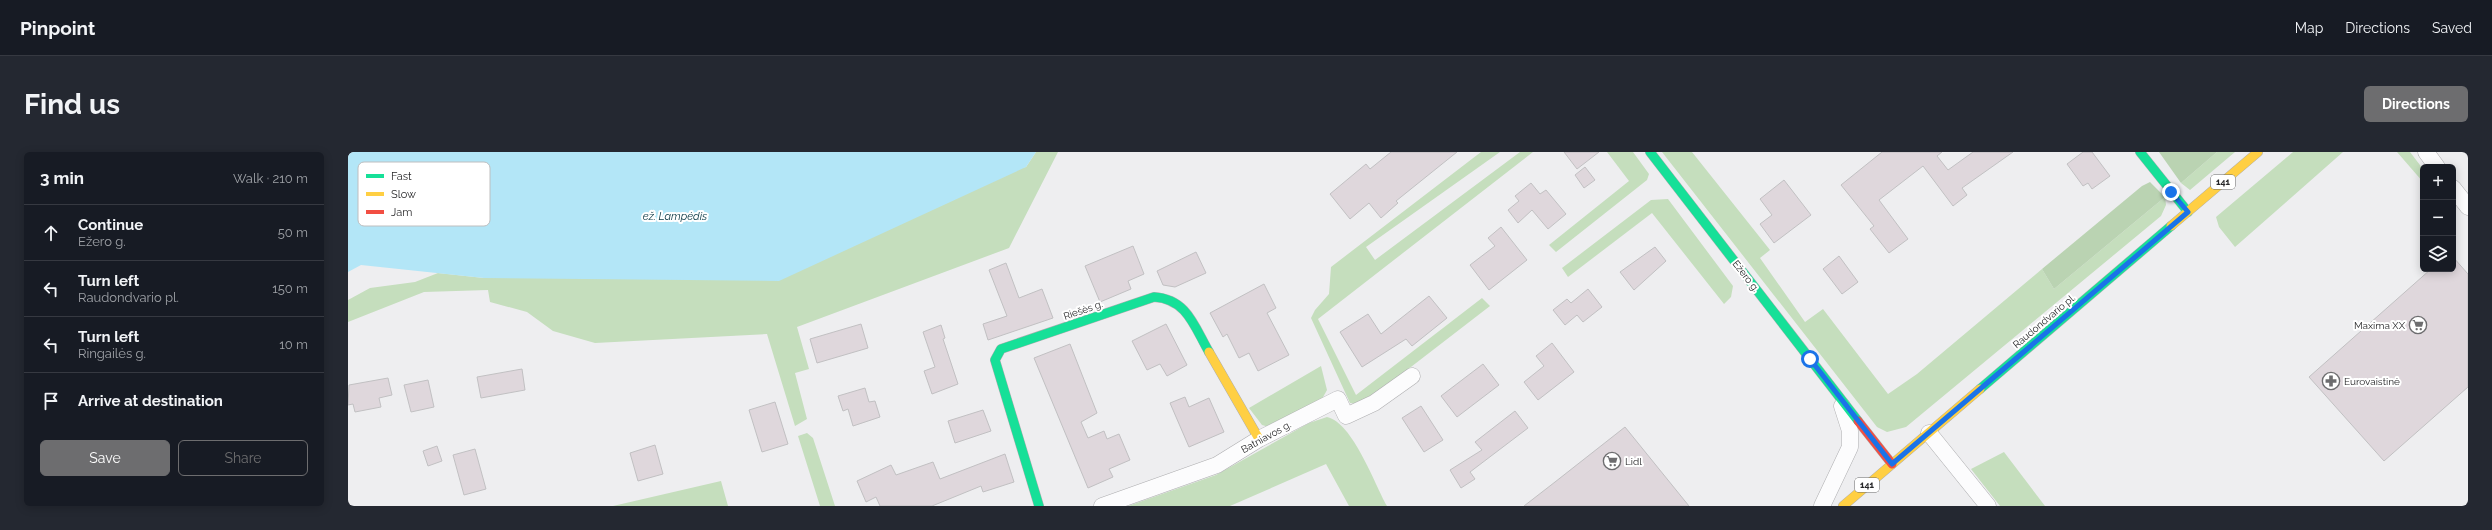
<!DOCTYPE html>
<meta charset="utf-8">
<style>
body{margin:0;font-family:Raleway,sans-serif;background:#242831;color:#f1f3f6}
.controls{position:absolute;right:12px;top:12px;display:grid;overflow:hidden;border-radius:6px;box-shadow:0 2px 10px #0003}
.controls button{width:36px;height:36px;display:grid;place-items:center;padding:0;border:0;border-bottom:1px solid #363941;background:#171b24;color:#f1f3f6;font:20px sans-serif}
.stop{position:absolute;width:12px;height:12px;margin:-9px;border:3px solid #1a73e8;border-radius:50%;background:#fff}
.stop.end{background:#1a73e8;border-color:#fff;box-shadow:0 1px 4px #0008}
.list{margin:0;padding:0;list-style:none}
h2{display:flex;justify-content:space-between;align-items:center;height:52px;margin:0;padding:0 16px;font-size:17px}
h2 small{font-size:13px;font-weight:400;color:#9ea1a6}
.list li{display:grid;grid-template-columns:26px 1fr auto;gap:12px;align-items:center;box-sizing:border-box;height:56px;padding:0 16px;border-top:1px solid #363941}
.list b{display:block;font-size:15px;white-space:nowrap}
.list p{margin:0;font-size:13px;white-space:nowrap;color:#9ea1a6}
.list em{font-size:13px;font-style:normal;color:#9ea1a6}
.actions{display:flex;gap:8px;padding:12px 16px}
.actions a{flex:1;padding:9px 0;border:1px solid #6d6d6f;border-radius:6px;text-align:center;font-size:14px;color:#6d6d6f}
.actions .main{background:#6d6d6f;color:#fff}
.icon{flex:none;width:22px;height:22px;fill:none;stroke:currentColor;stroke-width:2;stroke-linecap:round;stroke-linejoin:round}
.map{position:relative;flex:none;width:2120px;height:354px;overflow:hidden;border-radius:6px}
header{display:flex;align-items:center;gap:24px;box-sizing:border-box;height:56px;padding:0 20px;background:#171b24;border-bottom:1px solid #363941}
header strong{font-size:19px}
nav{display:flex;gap:22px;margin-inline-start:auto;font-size:14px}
.intro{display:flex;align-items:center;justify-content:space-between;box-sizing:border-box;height:96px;padding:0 24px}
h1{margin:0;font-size:28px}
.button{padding:10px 18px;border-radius:6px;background:#6d6d6f;color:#fff;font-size:14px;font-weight:700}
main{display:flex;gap:24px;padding:0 24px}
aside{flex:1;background:#171b24;border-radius:6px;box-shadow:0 2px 10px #0003}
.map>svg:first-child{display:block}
.green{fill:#c5debd}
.forest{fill:#bad3b2}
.water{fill:#b3e6f7}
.building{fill:#dfd7dc;stroke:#c1c0c2}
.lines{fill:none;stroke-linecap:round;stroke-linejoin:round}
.street-casing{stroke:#aeaeb0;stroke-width:17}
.fast-casing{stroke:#aeaeb0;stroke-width:10}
.slow-casing{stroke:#aeaeb0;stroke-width:10}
.jam-casing{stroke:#aeaeb0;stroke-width:10}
.street{stroke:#fcfcfd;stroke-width:16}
.fast{stroke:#16e098;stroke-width:9}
.slow{stroke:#ffcf43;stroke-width:9}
.jam{stroke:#f24e42;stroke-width:9}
.route{stroke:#1a73e8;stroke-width:5}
.labels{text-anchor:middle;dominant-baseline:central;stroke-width:4;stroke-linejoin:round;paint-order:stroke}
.shield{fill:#fff;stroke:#686869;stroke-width:1}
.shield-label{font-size:9px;font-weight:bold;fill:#272729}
.street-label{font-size:10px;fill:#272729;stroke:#fff}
.poi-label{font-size:10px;fill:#272729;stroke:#fff;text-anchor:start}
.water-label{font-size:11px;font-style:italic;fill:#083642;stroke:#fff}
.key{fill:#fff;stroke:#bebebf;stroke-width:1}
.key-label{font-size:11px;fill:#272729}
</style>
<header>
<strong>Pinpoint</strong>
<nav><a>Map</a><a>Directions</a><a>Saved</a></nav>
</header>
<div class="intro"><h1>Find us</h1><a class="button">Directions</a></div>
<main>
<aside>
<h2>3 min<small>Walk · 210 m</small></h2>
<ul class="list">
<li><svg class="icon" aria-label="ahead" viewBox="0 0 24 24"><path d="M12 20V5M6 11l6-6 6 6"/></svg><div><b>Continue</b><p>Ežero g.</p></div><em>50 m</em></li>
<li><svg class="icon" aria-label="left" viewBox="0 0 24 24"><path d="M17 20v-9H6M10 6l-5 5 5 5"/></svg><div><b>Turn left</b><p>Raudondvario pl.</p></div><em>150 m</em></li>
<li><svg class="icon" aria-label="left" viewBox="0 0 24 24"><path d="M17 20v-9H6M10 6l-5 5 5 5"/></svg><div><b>Turn left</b><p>Ringailės g.</p></div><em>10 m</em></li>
<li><svg class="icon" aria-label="arrive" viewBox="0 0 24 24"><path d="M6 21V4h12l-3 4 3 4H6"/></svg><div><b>Arrive at destination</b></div></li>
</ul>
<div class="actions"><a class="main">Save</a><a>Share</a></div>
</aside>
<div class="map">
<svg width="2120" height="354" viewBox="0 0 2120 354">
<rect width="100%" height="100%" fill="#eeeef0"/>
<path class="green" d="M688,0h22l-49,96 -212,79 12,42 -14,4 12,46 -12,7 -28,-92 -172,9 -42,-12 -26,-19 -37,-10 -2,-12 -64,2 -76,30v-22l22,-12 45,-6 23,-9 46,5 542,-111z
M1133,0h19l-134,95 9,13 145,-108h13l-215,167 38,76 126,-97 8,8 -118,91 -14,7 -8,-1 -39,-85 4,-8 14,-16 2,-27z
M1259,0h26l16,22 -2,6 -91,72 -7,-7 80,-64z
M1314,0h30l78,98 -10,8 45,64 18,-13 65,85 29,-20 125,-105 12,20 111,-92 1,8 -5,11 -255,211 -19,5 -10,-5z
M1869,0h18l-45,38 -9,-7z
M1945,0h50l-108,95 -16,-20 -3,-10z
M2049,0h13l13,17v13z
M1320,47l65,87 -2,11 -7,7 -72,-91 -84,64 -6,-9 89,-68z
M973,214l6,24 -5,9 -53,28 -7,-2 -13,-17z
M979,265c26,6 47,66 60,89h-38l-23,-42 -96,42h-102l88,-31 93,-52z
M459,281l6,5 22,68h-15l-22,-70z
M1656,300l41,54h-45l-29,-37z
M373,329l7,25h-115z"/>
<path class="forest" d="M1811,0h58l-36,31z
M1802,30l15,15 -111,92 -12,-20 100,-83z"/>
<path class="water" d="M0,0h688l-10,15 -247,114 -295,-3 -123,-13 -13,7z"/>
<path class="building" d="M1043,0h66l-61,49 2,2 -17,15 -12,-15 -19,16 -20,-25 36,-30 4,5z
M1216,0h35l-22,17z
M1534,0h60l-5,4 11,14 25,-18h40l-51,36 5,7 -14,11 -30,-40 -44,34 29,39 -19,14 -19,-24 4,-3 -33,-41z
M1735,0h9l18,24 -18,13 -4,-6 -5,3 -16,-22z
M1237,15l10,13 -11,8 -9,-13z
M1436,28l27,35 -37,28 -14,-19 12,-9 -12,-16z
M1183,31l9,11 6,-4 20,24 -18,15 -16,-19 -14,13 -10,-13 11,-9 -4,-5z
M1153,75l26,33 -38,30 -19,-25 25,-19 -7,-8z
M785,94l11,28 -16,7 3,8 -31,13 -15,-36z
M1307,95l11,14 -32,29 -14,-18z
M848,100l10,21 -31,14 -12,-2 -6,-14z
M1491,104l19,26 -16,12 -19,-25z
M2105,105l15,17v113l-84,74 -75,-84 122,-108h22z
M658,111l13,35 23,-9 11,29 -65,22 -5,-16 24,-8 -18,-46z
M916,132l12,24 -9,5 22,42 -31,16 -9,-18 -10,5 -12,-24 -4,3 -13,-24z
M1240,137l14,18 -19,15 -6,-7 -12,10 -12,-15 14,-11 4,4z
M1081,144l18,22 -35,28 -6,-7 -44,28 -22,-35 28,-18 13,20z
M513,172l7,24 -51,15 -7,-24z
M818,172l21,41 -20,11 -7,-12 -13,6 -15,-29z
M593,173l4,13 -2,1 15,45 -26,10 -8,-23 11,-4 -12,-35z
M1204,191l22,29 -36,28 -14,-18 20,-16 -8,-10z
M722,192l27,69 -16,9 7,16 16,-7 3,8 12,-5 11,26 -21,9 4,8 -25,11 -54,-130z
M1135,212l16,21 -42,32 -16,-21z
M174,217l3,21 -44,8 -4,-21z
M40,226l4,17 -13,3 2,9 -26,5 -2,-8 -5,1 1,-20z
M80,228l6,27 -23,5 -7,-27z
M517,236l4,14 6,-1 5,16 -27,9 -5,-17 -5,2 -5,-15z
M837,245l4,10 20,-9 15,34 -35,15 -19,-44z
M427,250l13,42 -26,8 -13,-42z
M1073,254l22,34 -19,12 -22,-34z
M635,258l8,21 -36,12 -7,-22z
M1167,259l13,17 -58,44 5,7 -14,9 -11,-18 32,-20 -7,-8z
M1277,275l64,79h-165l31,-24z
M307,293l8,29 -25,7 -8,-28z
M89,294l5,15 -14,5 -5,-15z
M127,297l11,40 -22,6 -11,-40z
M657,302l9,28 -31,10 -2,-6 -49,20h-52l-4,-9 -10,5 -9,-21 34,-16 5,10 37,-13 7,17z"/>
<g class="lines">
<defs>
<path id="street" d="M2078,0l11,15
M2105,36l15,19
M1581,281l59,73
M754,354l115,-41 42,-26 79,-40 8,17 28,-13 38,-27
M1474,354l28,-59v-16l-8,-25"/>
<path id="fast" d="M1302,0l208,269
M1792,0l48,60
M1632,237l191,-163
M691,354l-44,-146 6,-11 153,-52c33,2 40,29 55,55"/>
<path id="slow" d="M1823,74l87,-74
M861,200l50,87
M1495,354l137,-117"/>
<path id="jam" d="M1510,269l34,43"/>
</defs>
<use href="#street" class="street-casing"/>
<use href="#fast" class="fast-casing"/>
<use href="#slow" class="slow-casing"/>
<use href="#jam" class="jam-casing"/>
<use href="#street" class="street"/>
<use href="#fast" class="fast"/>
<use href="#slow" class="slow"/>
<use href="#jam" class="jam"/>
</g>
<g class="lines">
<path class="route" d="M1462,207l82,105 296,-252 -17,-20"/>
</g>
<defs>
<symbol id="supermarket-ring" viewBox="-11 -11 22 22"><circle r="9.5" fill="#fff" stroke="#6d6d6f" stroke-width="1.5"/><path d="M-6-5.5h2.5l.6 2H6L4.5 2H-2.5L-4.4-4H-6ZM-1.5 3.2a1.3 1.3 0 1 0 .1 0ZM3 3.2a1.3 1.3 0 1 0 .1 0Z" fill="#6d6d6f"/></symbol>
<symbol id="pharmacy-ring" viewBox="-11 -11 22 22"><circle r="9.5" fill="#fff" stroke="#6d6d6f" stroke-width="1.5"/><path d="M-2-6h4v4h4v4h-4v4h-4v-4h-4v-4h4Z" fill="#6d6d6f"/></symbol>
</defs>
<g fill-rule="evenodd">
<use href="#supermarket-ring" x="2060" y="163" width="20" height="20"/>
<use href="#pharmacy-ring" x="1973" y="219" width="20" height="20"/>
<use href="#supermarket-ring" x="1254" y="299" width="20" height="20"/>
</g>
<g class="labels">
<g class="shield">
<rect x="1863" y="23" width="24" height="14" rx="3"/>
<rect x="1507" y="326" width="24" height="14" rx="3"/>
</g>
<g class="shield-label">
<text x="1875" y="30">141</text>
<text x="1519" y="333">141</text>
</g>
<g class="street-label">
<text transform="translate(1398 124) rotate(52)">Ežero g.</text>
<text transform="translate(735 158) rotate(-19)">Riešės g.</text>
<text transform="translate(1696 169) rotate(-40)">Raudondvario pl.</text>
<text transform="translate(918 285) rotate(-29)">Batniavos g.</text>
</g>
<g class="poi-label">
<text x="2057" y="173" text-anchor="end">Maxima XX</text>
<text x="1996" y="229">Eurovaistinė</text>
<text x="1277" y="309">Lidl</text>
</g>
<g class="water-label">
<text x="327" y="64">ež. Lampėdis</text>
</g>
</g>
<rect x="10" y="10" width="132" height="64" rx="6" class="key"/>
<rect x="18" y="22" width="18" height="4" fill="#16e098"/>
<rect x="18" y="40" width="18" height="4" fill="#ffcf43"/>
<rect x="18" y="58" width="18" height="4" fill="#f24e42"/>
<g class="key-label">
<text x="43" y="28">Fast</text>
<text x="43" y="46">Slow</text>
<text x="43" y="64">Jam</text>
</g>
</svg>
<div class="controls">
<button>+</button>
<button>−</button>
<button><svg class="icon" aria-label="layers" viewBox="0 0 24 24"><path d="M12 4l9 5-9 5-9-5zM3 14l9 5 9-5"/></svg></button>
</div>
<div class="stop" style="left:1462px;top:207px"></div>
<div class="stop end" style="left:1823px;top:40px"></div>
</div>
</main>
